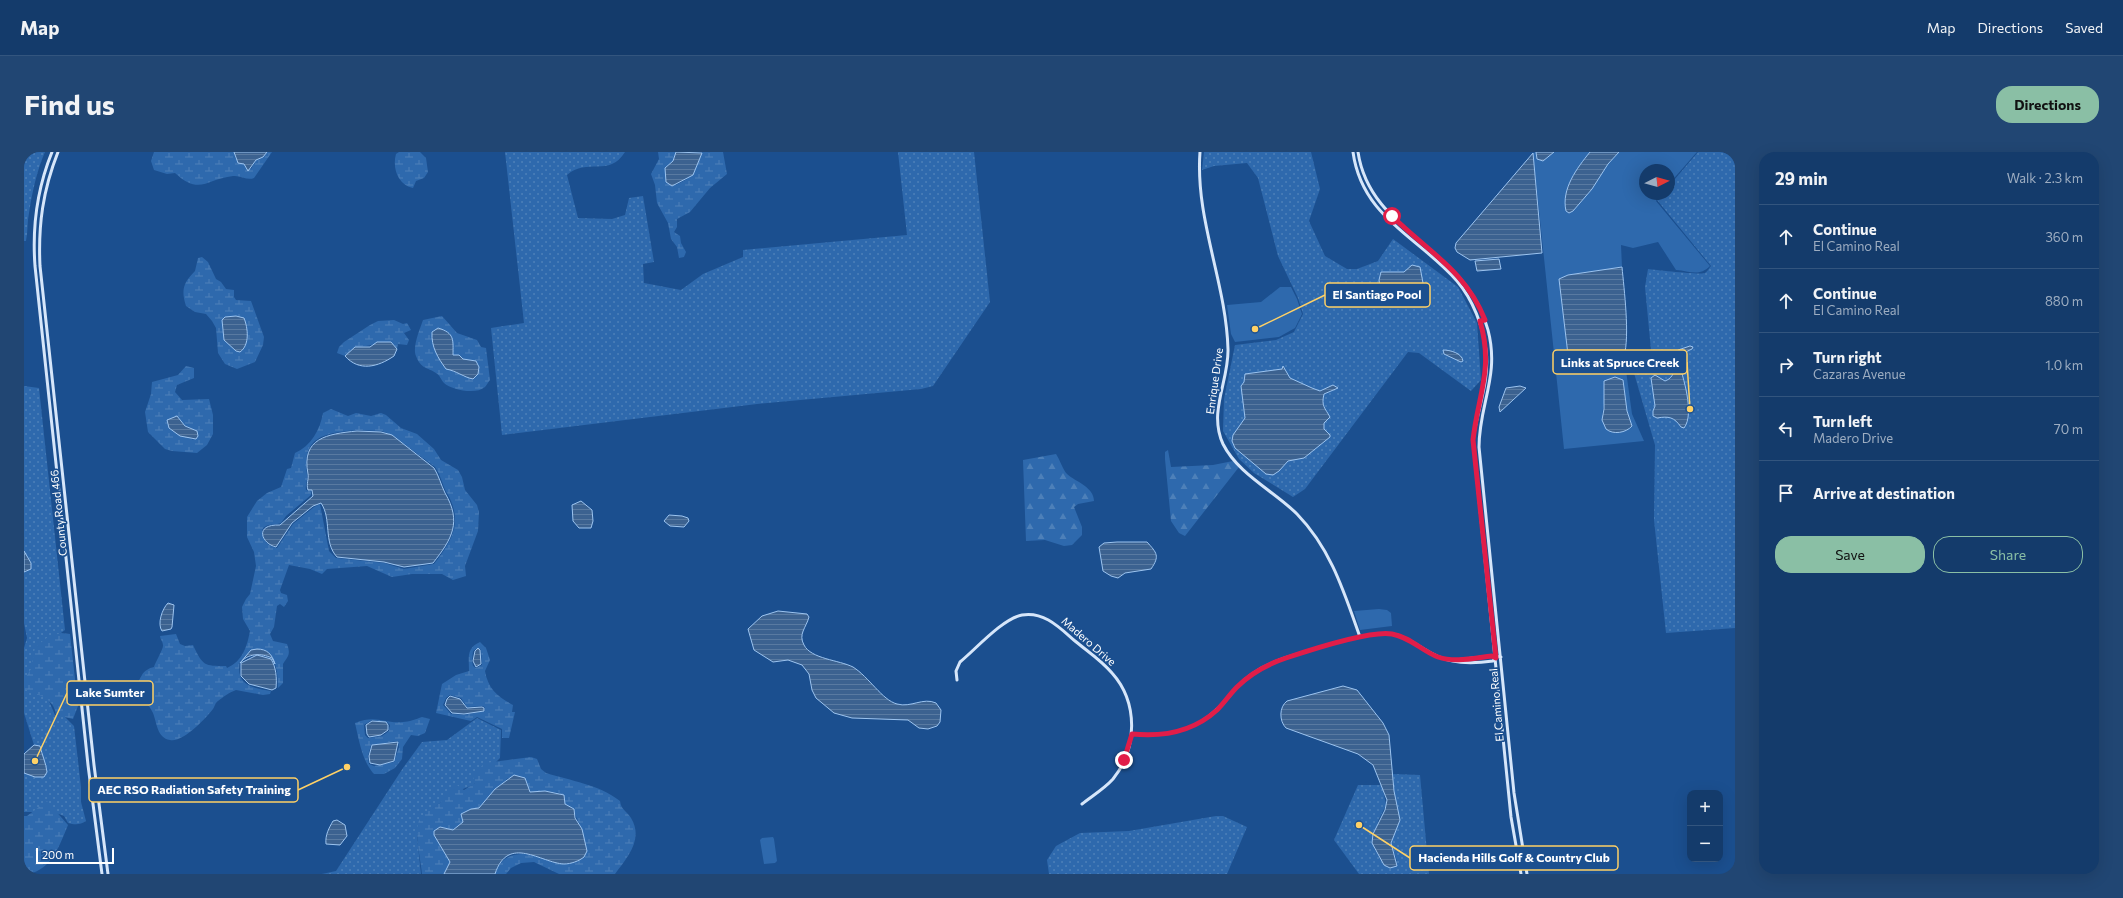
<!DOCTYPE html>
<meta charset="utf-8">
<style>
body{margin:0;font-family:Commissioner,sans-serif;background:#214673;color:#f1f3f6}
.controls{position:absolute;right:12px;bottom:12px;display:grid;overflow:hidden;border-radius:8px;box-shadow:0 4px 16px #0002}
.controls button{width:36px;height:36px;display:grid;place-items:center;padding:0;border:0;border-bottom:1px solid #33557e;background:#143b6b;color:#f1f3f6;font:20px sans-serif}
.compass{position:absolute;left:1615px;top:12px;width:36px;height:36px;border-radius:50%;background:#143b6b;box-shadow:0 4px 16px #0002;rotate:84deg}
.scale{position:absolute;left:12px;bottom:10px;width:78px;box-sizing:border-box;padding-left:4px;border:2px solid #fff;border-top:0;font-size:11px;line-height:14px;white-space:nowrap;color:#fff;-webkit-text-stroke:3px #1b4f8f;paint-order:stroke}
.stop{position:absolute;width:12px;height:12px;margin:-9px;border:3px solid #e11d48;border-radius:50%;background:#fff}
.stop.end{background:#e11d48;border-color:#fff;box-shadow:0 1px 4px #0008}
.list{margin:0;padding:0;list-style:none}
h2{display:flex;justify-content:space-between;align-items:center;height:52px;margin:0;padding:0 16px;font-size:17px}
h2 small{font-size:13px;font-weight:400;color:#9dadc1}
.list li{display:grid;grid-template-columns:26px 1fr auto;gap:12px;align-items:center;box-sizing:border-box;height:64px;padding:0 16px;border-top:1px solid #33557e}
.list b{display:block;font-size:15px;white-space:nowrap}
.list p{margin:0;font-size:13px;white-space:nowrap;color:#9dadc1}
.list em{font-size:13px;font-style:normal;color:#9dadc1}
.actions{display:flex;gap:8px;padding:12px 16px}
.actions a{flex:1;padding:9px 0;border:1px solid #8abfa5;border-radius:16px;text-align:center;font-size:14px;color:#8abfa5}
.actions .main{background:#8abfa5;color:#111}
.icon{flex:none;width:22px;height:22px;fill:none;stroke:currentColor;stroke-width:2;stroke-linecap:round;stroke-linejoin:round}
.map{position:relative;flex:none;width:1711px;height:722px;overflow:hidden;border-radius:16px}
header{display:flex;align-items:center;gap:24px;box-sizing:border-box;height:56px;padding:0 20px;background:#143b6b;border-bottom:1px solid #33557e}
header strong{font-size:19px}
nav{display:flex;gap:22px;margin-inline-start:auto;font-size:14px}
.intro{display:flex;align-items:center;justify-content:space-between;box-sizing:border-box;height:96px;padding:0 24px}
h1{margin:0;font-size:28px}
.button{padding:10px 18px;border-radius:16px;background:#8abfa5;color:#111;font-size:14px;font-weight:700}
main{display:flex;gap:24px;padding:0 24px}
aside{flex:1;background:#143b6b;border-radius:16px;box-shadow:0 4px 16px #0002}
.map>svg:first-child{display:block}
.grass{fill:url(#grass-dots)}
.forest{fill:url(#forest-firs)}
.wetland{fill:url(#wetland-marsh);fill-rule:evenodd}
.park{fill:#2e69ad;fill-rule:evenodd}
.water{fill:url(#water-rules);stroke:#9cc4f0}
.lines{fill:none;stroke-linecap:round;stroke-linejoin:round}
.secondary{stroke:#d6e6fa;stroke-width:3}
.route{stroke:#e11d48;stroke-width:5}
.labels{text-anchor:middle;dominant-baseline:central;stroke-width:3.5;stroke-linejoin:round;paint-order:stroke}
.street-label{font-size:11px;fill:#fff;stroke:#1b4f8f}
.leader{fill:none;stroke:#ffd166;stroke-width:1.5}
.callout-dot{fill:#ffd166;stroke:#1b4f8f;stroke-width:1.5}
.callout{fill:#1b4f8f;stroke:#ffd166;stroke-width:1.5}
.callout-label{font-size:12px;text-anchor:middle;font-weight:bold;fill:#fff}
</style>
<header>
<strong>Map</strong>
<nav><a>Map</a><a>Directions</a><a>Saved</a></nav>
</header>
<div class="intro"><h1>Find us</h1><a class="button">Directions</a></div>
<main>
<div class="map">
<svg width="1711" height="722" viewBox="0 0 1711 722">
<defs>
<pattern id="grass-dots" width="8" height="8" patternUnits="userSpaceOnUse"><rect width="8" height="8" fill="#2e69ad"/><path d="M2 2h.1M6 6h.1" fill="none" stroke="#4d80b9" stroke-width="1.8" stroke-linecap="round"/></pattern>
<pattern id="forest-firs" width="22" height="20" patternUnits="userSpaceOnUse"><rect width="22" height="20" fill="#2e69ad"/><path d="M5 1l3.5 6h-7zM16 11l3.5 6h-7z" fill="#4d80b9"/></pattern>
<pattern id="wetland-marsh" width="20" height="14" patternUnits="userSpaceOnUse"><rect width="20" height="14" fill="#2e69ad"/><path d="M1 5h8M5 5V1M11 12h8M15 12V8" fill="none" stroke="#4d80b9"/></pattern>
<pattern id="water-rules" width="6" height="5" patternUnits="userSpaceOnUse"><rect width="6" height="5" fill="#3c6290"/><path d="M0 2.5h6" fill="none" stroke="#597aa1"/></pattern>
</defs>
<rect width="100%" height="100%" fill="#1b4f8f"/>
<path class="grass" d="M0,0h21c-8,18 -13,41 -16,61 -2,9 -1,18 -3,28h-2z
M481,0h120c-16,26 -38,5 -58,23l11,43 34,1 13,-4 4,-17 14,-2 11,66 -11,2 1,19 37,7 22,-16 40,-17v-7l164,-15 -9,-83h76l16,150 -57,84 -12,3 -164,15 -255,31 -11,-107 33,-5z
M1180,0h107l9,37 -11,32 16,35 22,13h10l21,-8 15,-22 65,48 19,36 4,57 -10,11 -52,-38 -11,-1 -103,137 -12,8 -39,-24 -15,-14 -16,-28 1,-32 11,-54 41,-5 18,-8 9,-18 -5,-16 -20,-42 -20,-78 -11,-15 -33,3 -12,4z
M1674,0h37v476l-69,5 -12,-113 1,-75 -21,-72 6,-4 11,-19 -6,-63 3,-18c8,1 53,6 57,4 2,-1 4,-5 6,-7l-54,-66 5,-6h7v-8z
M0,234l15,2 26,242 -15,11 -1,60 6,14 9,1 10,10 7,61v15l5,19c-6,4 -11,4 -18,2l-4,-7 -11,-4h-29v-39l20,4 3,-5 -6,-24 -2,-2 -5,-1 -10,-32v-65l3,-10 -3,-15v-51l7,-3v-6l-7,-12z
M453,566l24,12 -1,28 -27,27 -20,8 -25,19 -11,24 4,38h-99l14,-3 67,-103 19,-26 25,-2z
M1369,622l27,1 9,99h-70l-25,-34 24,-55h24l4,20 -8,16 -4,27 10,17 13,-4 -6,-18 9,-23 -5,-19z
M1192,664h7l24,11 -20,47h-178l-2,-14 9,-14 24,-13 49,-2z"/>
<path class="forest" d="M1144,298l3,17 42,-2 20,-4 6,6 -54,69 -6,-3 -8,-12 -6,-62v-7z
M1032,302c4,6 7,16 11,20 9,8 27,13 27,27l-16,3 -4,3 8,20v8l-10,10 -8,1 -19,-6 -19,1 -3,-81z"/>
<path class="wetland" d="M130,0h80l1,6 16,11 5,-9 7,-3 4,-5h5l-18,26c-7,3 -13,-3 -21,-2 -27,3 -33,20 -58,-3l-8,1 -13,-4 -3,-9z
M375,0h21l6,6 2,14 -4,6 -8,3 -3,7c-15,-3 -21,-20 -17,-34z
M634,0h18l-3,9 -8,7 11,17 11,-6 15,-27h21l4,22 -17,14 -20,24 -13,7v8l-3,5 6,4 1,7 5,9 -2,5 -5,1 -2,-11 -6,-8 -3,-16 -11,-20 -2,-18 -4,-11 8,-15z
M178,105l6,5 8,17 5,3 5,7 8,1v7l2,3 15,1 13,36 -1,8 -8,17 -18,7 -12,-5 -7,-11 -2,-25 -4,-7 -6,-7 -11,-2 -9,-6c-5,-16 -3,-23 9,-35l3,-13zM221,169l2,21 -7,10 -3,-1 -13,-11 -2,-16z
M418,164l15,17 20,7 4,7 5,1 4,32c-2,2 -3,5 -5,7 -9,8 -33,3 -41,-4 -3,-3 -4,-8 -8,-10 -9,-6 -15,-4 -20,-17 -4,-9 4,-27 7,-36zM428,203h7l4,4 13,2 -12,16 -8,-6z
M370,168l9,4 4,-1 4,7 -7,3 5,7 -2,5 -9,-1 -1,5 -6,-7c-13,0 -23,5 -36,5l-10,9 -8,-3 2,-6 5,-5 26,-17 8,-4z
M162,214l8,2v10l-17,7 -2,7 7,8 27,-1 4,16v19l-6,11 -10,8 -25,-2 -7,-2 -17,-17 -3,-20 6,-18 1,-12 26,-7zM143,268l14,1 4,5 12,5 -4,9 -4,-4h-9l-12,-11z
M307,257l17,7 8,-3 15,3 10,-3 5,2 15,13 16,6 17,15 7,11 17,10 4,7 3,13 12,15 2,7 -1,19 -13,35 1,10 -13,4 -11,-6h-30l-20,3 -25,-11 -40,3 -5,5 -12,-5 -21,-4 -9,25 1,3 6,2 1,6 -4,6 -4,-3 -3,2 -3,21 -4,7 3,7 14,3c4,11 1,12 -4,20v19l-5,5c0,-16 -2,-38 -21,-39l-17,12c-5,24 12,27 31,30l-1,3 -7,1 -27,-5c-6,2 -13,7 -18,11 -3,2 -3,5 -5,8 -7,9 -30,34 -43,31 -13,-2 -13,-17 -17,-27 -5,-12 -22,-22 -11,-38 2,-4 7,-7 12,-8 1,-4 10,-19 9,-22 0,-3 -3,-6 -3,-9l16,-2 4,10 5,2 8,-1c10,21 11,21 33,21l1,2c16,-7 20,-22 23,-37l-7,-12 -1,-12 4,-8 4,-5 6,-28 -2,-14 -7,-15v-20l10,-16 10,-8 14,-6 6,-18 4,-1 4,-15c16,-7 25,-23 28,-40zM333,278l25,1 10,4 43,32c6,8 7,18 12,26 16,28 6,47 -13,71l-30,5 -20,-6 -48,-5 -7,-7 -9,-47 -6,3 -21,17 -16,24c-9,-1 -15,-9 -15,-18 5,-8 12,-4 19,-7l5,-7 25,-21v-4l-5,-1c-1,-6 2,-10 1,-15 -6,-39 18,-42 50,-45z
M37,481l9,1 8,72 -5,13 -17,-4c-2,-17 -17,-20 -32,-26v-9l7,-11 4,-22 13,-10z
M456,490l6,6 4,12 -5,11c3,18 13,26 28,34l-1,7h3l-6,26h-7v-9l-25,-12 -6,4 -35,-8 6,-29 14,-9 13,-4c0,-13 -3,-23 11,-29zM454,496l3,2 1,15 -6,3 -3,-2 -1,-5 1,-10zM426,543l11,3 6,9 16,-1 2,2v3l-21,4 -13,-1 -8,-9 3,-7z
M398,565l8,2 -5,14 -7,3 -7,-1 -8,12 -1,12 -7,9 -11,6h-10c-12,-13 -15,-34 -19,-51 22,-9 28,1 48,-1 6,0 13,-3 19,-5zM348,568l15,2 3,3 -1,6 -7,5 -14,2 -3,-3 -1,-10zM374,589l1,6 -5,15 -20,4 -5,-2 -1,-8 3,-11z
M507,605l6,2 4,10 5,4c25,8 52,11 74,28 1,9 7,10 11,17 13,21 -4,40 -16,56h-56l-25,-12 -13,1 -10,5 -5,6h-11c9,-28 38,-21 59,-12l28,-29c-1,-9 -7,-15 -8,-24l-9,-5 -5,-11 -15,-2 -15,1 -5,-14h-17l-29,30 -8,1 -8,13 -10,8 -13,-3 -6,8 16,27 -6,12h-22c-1,-13 -9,-45 -2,-55 5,-7 15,-12 22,-18l-1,-3 16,-13 7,5 11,-7 -2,-6 11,-14z
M23,649l21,24c-8,19 -16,45 -40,49l-4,-4v-54h3z"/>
<path class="park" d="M1512,0l1,7 11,-2 6,-5h36l-16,22 -8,19 7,18 19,-22 16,-25 11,-12h78l-28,32v-14h-24v24h15l-4,7 54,65c-11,11 -20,5 -34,4l-18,-28 -25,6 -12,-3 1,22 -54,8 -9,4 10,84 55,-7 8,58 12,27 -80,8 -31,-296zM1599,228l4,31 5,15 -6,4 -24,-15 2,-12v-14z
M1256,135h11l6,12 5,15 -7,14 -16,9 -44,5 -4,-8 -4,-29 34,-3z
M1355,457l8,1 4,3 1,13 -32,4 -6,-19z
M749,685l1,2 3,22 -2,2 -11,1 -4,-24 2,-2z"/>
<path class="water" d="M210,0h33l-4,5 -7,3 -8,11 -4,-7 -6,-1z
M652,0l26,1 -9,22 -21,11 -6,-4 -1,-14 8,-7z
M1512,0h18l-11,9 -6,-2z
M1566,0h29l-11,12 -16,25 -19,22 -4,2 -3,-2c-5,-22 11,-43 24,-59z
M1509,1l9,100 -72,7 -13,-8 -2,-4 1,-5z
M1475,107l2,10 -24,2 -2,-10z
M1388,113l8,2 3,16 -16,4 -14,14 -11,-3 -3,-18 2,-8h23z
M1598,115c2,22 8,69 2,89l-55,7 -10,-84 9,-4z
M212,164l8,2c4,10 6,27 -4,34l-4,-1 -12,-11 -2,-20 3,-3z
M414,176c17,5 15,12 15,27h6l4,4 13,2 3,6 -1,7 -5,5c-10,-2 -16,-8 -27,-10 -8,-11 -15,-22 -14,-37z
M353,190h14l6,7 -3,7c-16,11 -35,16 -49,0l10,-9h15z
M1666,194l3,1 -1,2 -17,8 3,-7z
M1419,198c7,0 19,3 20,11l-2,1 -17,-8z
M1652,208l2,1c5,15 17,53 6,67l-3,-1c-7,-10 -12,-11 -24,-9l-4,-2v-5l2,-5 -4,-28 4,-3 10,6c9,-3 10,-12 11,-21z
M1259,214l7,12 22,10 8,3 13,-6 5,3 -14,6c-3,12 1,14 6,23l-6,6v6l6,6v2l-26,21 -16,3 -9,10 -6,4 -7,-1 -31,-26 -3,-7 1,-6 12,-17 -4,-32 3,-4 1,-8 37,-5z
M1591,225l8,3 4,31 5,15c-6,7 -19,9 -26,3l-4,-9 2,-11v-28z
M1496,234l6,2 -26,24 -1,-5 7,-19z
M153,264l8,10 12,5 1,5 -2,3 -16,-3 -11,-8 -2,-8z
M333,279l24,1 11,3 42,33c5,8 7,17 11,25 17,29 7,46 -12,70l-29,4 -20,-5 -47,-5c-14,-15 -5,-38 -16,-54l-8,3 -21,17 -16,24c-14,-3 -23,-23 4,-22l33,-29 -1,-6h-4c-2,-6 1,-11 0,-16 -7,-36 19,-40 49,-43z
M557,349l11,9 1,11 -2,7h-12l-6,-7 -1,-16z
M645,363l13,1 6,2 1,3 -5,6 -14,-1 -6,-5z
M1093,390h30c10,11 13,14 4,27l-26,4 -7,5 -7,-2 -8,-5 -4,-24 5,-4z
M0,399l7,12v6l-7,3z
M144,451l6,2 -2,22 -1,2 -9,2c-5,-7 0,-22 6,-28z
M754,459l29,3 2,3c-3,11 -11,17 -5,28 7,14 35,15 49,22 16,10 29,33 44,37 14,4 26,-7 39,-1l5,7 -1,12 -3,4 -9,3 -9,-1 -11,-8 -56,-2 -18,-5 -18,-15 -4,-8 -3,-16 -7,-9 -14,-5 -15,2 -19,-12 -6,-21 14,-13z
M454,496l2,2 1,14 -5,3 -3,-6 2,-10z
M233,497c10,0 15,5 18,15l-3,-6c-11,-5 -24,-5 -32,5l11,-13z
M233,503l14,4c5,8 6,19 5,29l-4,2 -23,-6 -8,-8v-13z
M1319,534l14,4 26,33 6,12 5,56 6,29 -9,23 6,23 -7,2 -6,-3 -12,-22 1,-9 12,-24 2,-10 -14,-35 -15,-11 -72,-26c-7,-7 -7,-21 1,-27z
M426,544l10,3 7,9 15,-1 2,1v3l-20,3 -12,-1 -7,-8 2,-6z
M348,569l14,1 2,3v5l-7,5 -12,2 -2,-3 -1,-9z
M374,590l-4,19 -14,4 -10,-2 -1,-7 3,-11z
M10,593l6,1c2,9 6,17 7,26l-3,5h-9l-11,-4v-19z
M490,623l11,3 5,14 15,-1 19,4 1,9 9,5 1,9 7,11 5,22 -3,6c-5,4 -13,7 -20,7 -23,-1 -56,-30 -69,10h-51l6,-12 -16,-27v-4l6,-4 13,3 10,-8 -2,-8 10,-5 8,-1 16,-19z
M313,668l8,5 2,11 -7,9 -14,-1c-1,-9 3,-16 7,-23z"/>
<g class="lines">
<path class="secondary" d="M28,0c-15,37 -20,74 -17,114l53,499 14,109
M34,0c-15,38 -20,73 -18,114l54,499 14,109
M1176,0c-5,67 26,130 28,197 1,32 -20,63 -5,95 15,30 51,47 74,70 34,35 47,78 63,123
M1329,0c9,66 66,85 104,129 16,19 26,45 29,69 4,31 -9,60 -13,90l38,377 10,57
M1334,0c12,82 109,96 130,178 12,46 -9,74 -9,117l35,346 13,81
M1431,508l37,-4 9,1
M933,528l-1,-9 4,-9c16,-13 42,-43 62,-47 22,-4 38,13 53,26 12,10 26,19 37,32 26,29 26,75 1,106 -9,10 -21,17 -31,25
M1108,582c30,3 61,-2 84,-24 8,-6 14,-15 20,-22 13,-14 31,-24 49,-30 24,-8 86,-28 108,-24 15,3 25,12 38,19 19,11 40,11 62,8l2,-3"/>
</g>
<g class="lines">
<path class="route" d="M1100,608l8,-26c30,3 61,-2 85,-24 7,-7 13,-16 20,-23 13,-13 31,-23 49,-29 24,-8 84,-28 106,-24 18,3 30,17 46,23 17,6 36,1 54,-1l4,2 -23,-218c5,-45 21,-71 7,-119l5,-1c-19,-49 -58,-69 -93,-104"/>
</g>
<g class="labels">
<g class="street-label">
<text transform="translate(1190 229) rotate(-82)">Enrique Drive</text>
<text transform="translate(34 361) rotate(-96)">County Road 466</text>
<text transform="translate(1065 489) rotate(41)">Madero Drive</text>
<text transform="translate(1472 553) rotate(-95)">El Camino Real</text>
</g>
</g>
<path class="leader" d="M1231 177L1301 143M1666 257L1663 210M11 609L43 541M323 615L274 638M1335 673L1386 706"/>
<g class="callout-dot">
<circle cx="1231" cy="177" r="4"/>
<circle cx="1666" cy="257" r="4"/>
<circle cx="11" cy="609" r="4"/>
<circle cx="323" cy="615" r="4"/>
<circle cx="1335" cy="673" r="4"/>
</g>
<g class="callout">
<rect x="1301" y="131" width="105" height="24" rx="4"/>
<rect x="1529" y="198" width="134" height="24" rx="4"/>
<rect x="43" y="529" width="86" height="24" rx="4"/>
<rect x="65" y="626" width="209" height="24" rx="4"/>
<rect x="1386" y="694" width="208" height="24" rx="4"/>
</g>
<g class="callout-label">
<text x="1353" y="147">El Santiago Pool</text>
<text x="1596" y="215">Links at Spruce Creek</text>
<text x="86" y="545">Lake Sumter</text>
<text x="170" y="642">AEC RSO Radiation Safety Training</text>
<text x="1490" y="710">Hacienda Hills Golf &amp; Country Club</text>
</g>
</svg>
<div class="controls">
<button>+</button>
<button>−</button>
</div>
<svg class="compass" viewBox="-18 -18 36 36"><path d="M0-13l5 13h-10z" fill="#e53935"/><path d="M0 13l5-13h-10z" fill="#9dadc1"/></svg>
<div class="scale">200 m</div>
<div class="stop" style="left:1368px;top:64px"></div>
<div class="stop end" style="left:1100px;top:608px"></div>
</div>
<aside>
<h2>29 min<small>Walk · 2.3 km</small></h2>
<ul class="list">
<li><svg class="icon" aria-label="ahead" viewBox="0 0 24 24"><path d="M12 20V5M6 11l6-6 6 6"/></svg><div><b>Continue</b><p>El Camino Real</p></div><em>360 m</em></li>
<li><svg class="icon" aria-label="ahead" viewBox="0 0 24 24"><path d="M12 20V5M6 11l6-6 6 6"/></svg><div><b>Continue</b><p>El Camino Real</p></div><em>880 m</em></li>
<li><svg class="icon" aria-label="right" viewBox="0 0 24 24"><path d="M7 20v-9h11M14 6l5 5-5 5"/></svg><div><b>Turn right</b><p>Cazaras Avenue</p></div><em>1.0 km</em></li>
<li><svg class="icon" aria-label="left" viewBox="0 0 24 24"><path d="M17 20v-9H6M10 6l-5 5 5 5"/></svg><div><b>Turn left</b><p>Madero Drive</p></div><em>70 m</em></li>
<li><svg class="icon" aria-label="arrive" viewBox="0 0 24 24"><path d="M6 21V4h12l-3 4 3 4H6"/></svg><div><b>Arrive at destination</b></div></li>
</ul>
<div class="actions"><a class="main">Save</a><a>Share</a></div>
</aside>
</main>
